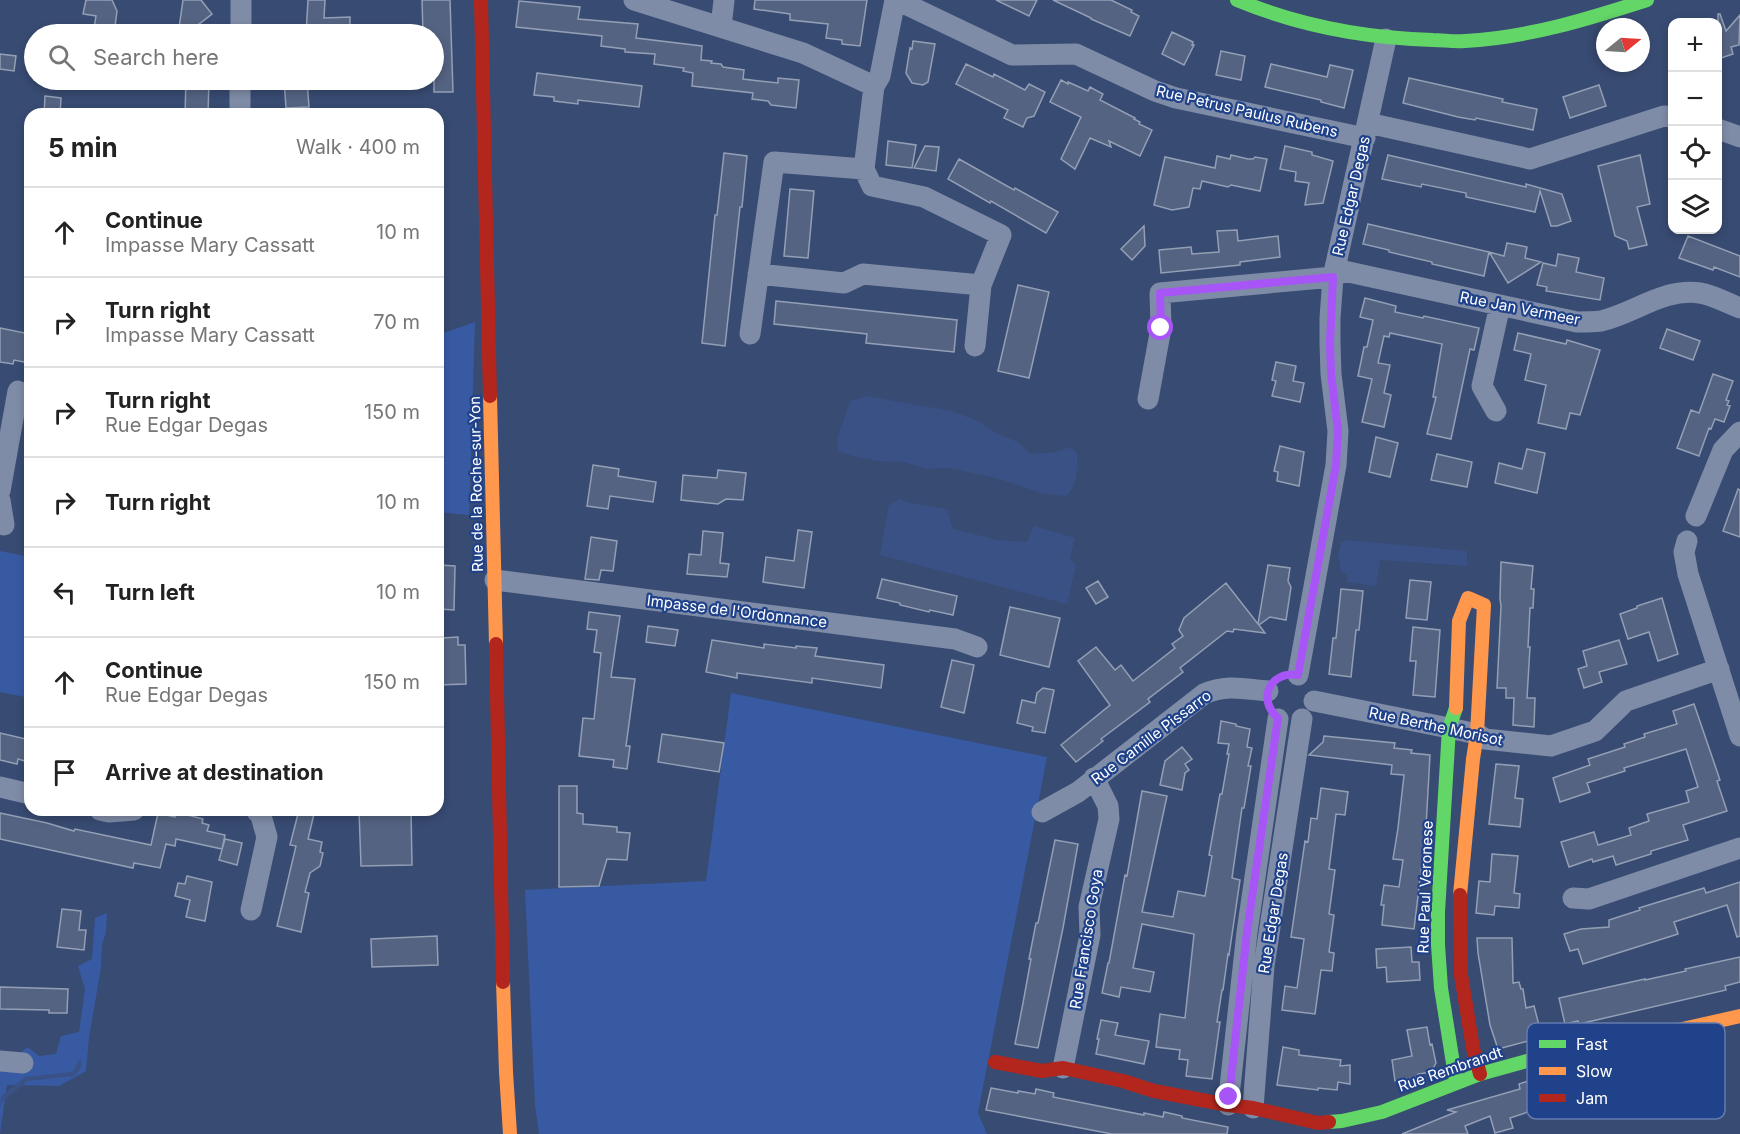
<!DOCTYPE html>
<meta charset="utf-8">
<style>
body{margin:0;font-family:Inter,sans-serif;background:#f6f6f6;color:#222}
.controls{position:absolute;right:18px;top:18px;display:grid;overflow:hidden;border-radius:12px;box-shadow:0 3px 9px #0003}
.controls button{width:54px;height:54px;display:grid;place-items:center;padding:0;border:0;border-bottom:2px solid #e0e0e0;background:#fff;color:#222;font:30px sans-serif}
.compass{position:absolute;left:1596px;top:18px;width:54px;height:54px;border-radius:50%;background:#fff;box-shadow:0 3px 9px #0003;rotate:72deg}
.stop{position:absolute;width:18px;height:18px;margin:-14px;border:4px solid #a855f7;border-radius:50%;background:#fff}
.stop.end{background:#a855f7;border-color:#fff;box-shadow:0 2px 6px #0008}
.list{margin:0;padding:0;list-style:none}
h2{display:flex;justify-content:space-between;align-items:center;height:78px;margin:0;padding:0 24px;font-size:26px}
h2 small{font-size:20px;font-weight:400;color:#767676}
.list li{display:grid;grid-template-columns:39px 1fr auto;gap:18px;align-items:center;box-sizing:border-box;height:90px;padding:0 24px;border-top:2px solid #e0e0e0}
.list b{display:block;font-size:22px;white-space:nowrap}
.list p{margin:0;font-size:20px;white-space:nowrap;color:#767676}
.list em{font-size:20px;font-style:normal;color:#767676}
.icon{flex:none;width:33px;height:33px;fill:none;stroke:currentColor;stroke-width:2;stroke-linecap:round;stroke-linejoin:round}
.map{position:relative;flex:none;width:1740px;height:1134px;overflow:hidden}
.search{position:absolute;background:#fff;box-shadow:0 3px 9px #0003;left:24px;top:24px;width:420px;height:66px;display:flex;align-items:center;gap:15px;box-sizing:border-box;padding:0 21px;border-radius:33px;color:#767676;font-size:22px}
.panel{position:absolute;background:#fff;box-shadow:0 3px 9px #0003;left:24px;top:108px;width:420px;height:708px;border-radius:18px}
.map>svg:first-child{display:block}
.green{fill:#375aa3}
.water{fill:#3a5186}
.building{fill:#546382;stroke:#939fb5;stroke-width:1.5}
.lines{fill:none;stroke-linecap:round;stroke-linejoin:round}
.street{stroke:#7f8ca7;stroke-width:21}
.fast{stroke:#63d668;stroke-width:14}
.slow{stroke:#ff974d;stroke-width:14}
.jam{stroke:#b3261e;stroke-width:14}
.route{stroke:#a855f7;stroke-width:8}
.labels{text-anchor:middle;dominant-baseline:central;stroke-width:4.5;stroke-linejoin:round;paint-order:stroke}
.street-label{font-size:15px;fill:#fff;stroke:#20428b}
.key{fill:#20428b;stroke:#637bae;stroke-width:1.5}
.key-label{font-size:16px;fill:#fff}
</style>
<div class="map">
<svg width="1740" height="1134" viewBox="0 0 1740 1134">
<rect width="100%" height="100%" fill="#384b72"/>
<path class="green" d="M475,322l-6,193 -31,-3v-177z
M0,551l30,6v141l-30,-6z
M731,693l316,64 -69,356 9,21h-448l-4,-29 -10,-215 181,-9z
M107,913l-1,19 -4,12 -1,24 -12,69 -3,34 -27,15 -52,-1 -7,49v-68l28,-19 11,9 17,-2 5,-18 18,-4 6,-43 -7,-23 14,-7 3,-41z"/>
<path class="water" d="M866,396l86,15 26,10 20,13 20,8 11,11c15,1 28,0 41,-6l7,6c0,17 2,30 -11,43l-25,-3 -45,-15 -46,-10 -23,1 -23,-7 -27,-1 -24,-5 -15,-5 -1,-12 13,-38z
M900,499l10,4 37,6 6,20 45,11 29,2 7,-16 41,12 -5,21 6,6 -9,39 -187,-49 9,-50z
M1348,540l119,11v15l-87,-6 -4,26 -29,-4v-8l-6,-2 -3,-17 3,-13z
M80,1059c4,7 -1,12 -6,17l-46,5 -25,20 -3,7 1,-12 24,-19 47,-5z"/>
<path class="building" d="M86,0h26l5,11 -3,23h-21l3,-18 -13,-2z
M183,0h18l11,14 -26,20 -7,-6z
M308,0h17l-1,18 26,-1v14l-44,3z
M422,0h28l3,92h-19v-58h-11z
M755,0h112l-7,46 -18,-2v-4l-16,-2 2,-14 -38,-4v-6l-36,-5z
M996,0h41l-8,16z
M1053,0h58l21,10 -1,2 8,4 -9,20 -39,-17v-1z
M519,1l61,6 -2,12 60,5 -2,14 66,8 -1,14 11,1 -1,2 10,1 2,3 21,3 -1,9 35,4v-5l21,2 -3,28 -25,-3 -3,-4 -16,-2 1,-6 -61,-7 1,-13 -10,-2 1,-3 -30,-4 1,-10 -30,-2v-3l-24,-3 1,-10 -86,-9z
M1718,14h2l6,17 14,-16 -1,30 -8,2 2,7 -15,5z
M1172,32l21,10 -1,3h2l-10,20 -22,-11z
M913,41l22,3 -7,38 -5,3 -11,-2 -6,-10 4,-25 2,1z
M1221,51l24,5 -4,24 -25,-5z
M0,54l16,2 -2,15 -14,-2z
M966,64l27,13 1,-3 31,16 4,-6 16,8 -11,24 -7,2 -4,9 -19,-9 4,-8 -52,-26z
M1271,64l56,13 3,-12 23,5 -9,38 -23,-6v-2l-56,-13z
M537,73l105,13 -3,21 -61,-7v4l-24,-3v-4l-20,-2z
M1409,78l94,21 -1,3 35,7 -4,21 -57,-12 -1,2 -17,-3 -55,-14z
M186,80h23l-1,34h-23z
M284,80h23l2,27 -23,1z
M1061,80l7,4v-2l20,9 2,-4 13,7 -3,6 35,18 -1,1 6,3 -1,2 13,6 -12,26 -31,-15 2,6 -21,-9 -15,31 -14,-10 20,-42 -31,-15z
M1599,85l7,21 -36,12 -7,-21z
M45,96l16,2 -1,16h-16z
M888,141l28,4 -4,23 -26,-3z
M925,146l14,1 -3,24 -22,-3z
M1285,146l27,6v3l21,6 -10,42 -18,2 4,-22 -14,-2 1,-9 -16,-3z
M724,153l23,3 -5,51h-2l-15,139 -23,-3 13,-128h2z
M1231,155l17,4h5l2,-2 12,2 -7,32 -29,-6 -3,2 -26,-6 -2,8 -7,-1 -4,19 -17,3 -18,-5 11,-48 50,11 2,-12 13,3z
M1388,155l138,32v-3l36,10 9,27 -14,5h-6l-11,-35 -5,21 -69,-15v-4l-44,-9 -1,3 -39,-8z
M1640,155l10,49 -13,3 10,38 -18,4 -2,-8 -12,-5 -17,-70z
M959,159l55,31 1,-2 43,24 -12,21 -55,-32 -1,2 -42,-24z
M790,189l24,2 -6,67 -24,-2z
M1368,224l121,28 -5,24 -52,-12v-2l-43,-10v-2l-26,-6z
M1144,226l1,20 -13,14 -11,-11z
M1237,230l1,11 40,-5 2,21 -40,5v3l-79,8 -2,-23 32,-3 1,7 27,-2 -2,-21z
M1688,236l52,20v21l-26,-10 -1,3 -34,-12z
M1507,243l20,4 -2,11 16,4 -33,21 -19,-31 15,4z
M1558,254l21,4 -3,14 28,6 -4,22 -54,-9 1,-4 -10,-2 6,-22 13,3z
M1018,285l31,7 -20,86 -31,-7z
M1365,298l31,8 -1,6 28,6 1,-2 55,12 -5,22 -4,-1 -19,90 -24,-5 9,-37h-3l9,-53 -52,-11 -1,4 -5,-1 -6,27 12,2 -6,28 7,2 -7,32 -22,-5 10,-43 -14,-3 6,-29h3l6,-27 -13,-3z
M776,301l181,19 -3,32 -88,-9 1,-9 -93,-10z
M0,328l30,6v29l-16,-3 -1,4 -13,-2z
M1667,329l33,12 -7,19 -33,-12z
M1518,333l48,11 1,-4 33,10 -20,65 -10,-2 -4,16 -28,-6 8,-38 -21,-5 6,-26 -17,-4z
M1276,362l20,4 -3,15 11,2 -4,19 -28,-6 4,-15 -4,-1z
M1713,374l20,7 -7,19 3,1 -2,4 3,1 -6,16 -9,-3 -4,10 -2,-1 -10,28 -22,-8 14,-38 8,3z
M1376,437l22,6 -8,34 -21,-5z
M1280,446l24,6 -5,34 -22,-5 1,-9 -4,-1z
M1527,449l18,4 -8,40 -42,-10 4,-20 23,6z
M1437,454l35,8 -5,25 -36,-7z
M593,465l26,4 -1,7 38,6 -3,20 -43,-6 -2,13 -21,-3z
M718,470l28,3 -3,27 -17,-1 -8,5 -37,-4 2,-25 34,3z
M1738,489l2,1v47l-17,-6z
M798,530l14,2 -8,56 -41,-6 3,-25 28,4z
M703,531l20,2 -3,30 9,1 -2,13 -40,-3 2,-20 12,1z
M591,537l26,4 -4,30 -12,-1 -2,10 -14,-1z
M1501,562l32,4 -2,23h3l-1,19h-3l-2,39h2l-3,51h8l-1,29 -21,-2 1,-27h-8v-10h-9l4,-82 -1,-7z
M439,565l16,1 -1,44 -15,-1z
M1268,565l22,3 -2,13 3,6 -5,33 -16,-3 -11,8 6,8 -31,-4 -1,3 -6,-1 -47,37 3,4 -35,27 2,3 -49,37 2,2 -27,21 -15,-17 49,-40 -32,-44 18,-14 19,23 6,-5 12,16 42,-33 -3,-4 11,-8 -4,-6 5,-12 42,-35 32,41z
M882,579l75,17 -4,19 -23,-5 -1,2 -29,-7v-2l-23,-5z
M1410,580l21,2 -4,38 -21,-2z
M1098,581l10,16 -12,7 -10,-16z
M1341,589l22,2 -4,39h-3l-5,47 -22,-3 4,-36h3z
M1662,598l16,56 -20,7 -9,-29 -21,7 -8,-25 17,-6v-2z
M1010,607l50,11 -11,49 -49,-12z
M589,612l31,4 -9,61 24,2 -9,67h4l-3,23 -14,-2 1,-7 -35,-4 4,-38 11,1 7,-66 -7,-1 3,-22 -10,-1z
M648,626l30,4 -3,16 -29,-4z
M1413,627l27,3 -5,67 -22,-2 3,-34h-6z
M458,637v8h7l1,39 -28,1v-24h4v-23z
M712,640l52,8v-4l32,4v-2l21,2 -2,8 69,9 -3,23 -69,-10v5l-75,-10v5l-31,-6z
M1619,640l8,24 -28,8 3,10 -18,6 -6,-19 9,-3 -4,-15z
M952,660l22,5 -10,48 -23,-6z
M1043,688l11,2 -9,43 -13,-2 1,-4 -16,-4 5,-23 13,3 2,-10z
M1694,704l26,76 -3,1 10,30 -44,14 5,15 -37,11v3l-35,11 -3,-9 -20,6 -1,-3 -23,8 -8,-25 33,-10 4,13 33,-10 -2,-7 20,-7 -2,-7 42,-12 -3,-11 12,-4 -12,-38 -62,19 1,3 -38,12 3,9 -30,10 -7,-24 37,-13 -2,-6 37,-12 -1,-3 21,-7 -1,-3 33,-10 -4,-13z
M1221,721l15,3v2l14,3 -3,18 5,1 -4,18h3l-7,42h-2l-10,70 8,2 -11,75 -1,-1 -5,36h-1l-5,32h3l-8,57 -26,-3 2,-16 -9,-1 1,-9 -24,-3 4,-33 25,4 9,-84 -52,-10 -9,44 21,4 -4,20 -29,-5 -2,10 -17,-4 6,-30h1l16,-88 2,1 15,-85 25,5 -25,116 31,5 5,-26 27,5 7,-40 -3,-1 11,-61h2l7,-40h-2l2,-10 -11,-1z
M0,733l30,7 -5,21 -7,-2 -1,5 -17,-4z
M662,734l62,9 -5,29 -61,-10z
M1324,736l71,7 -1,5 18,2 -1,3 19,2 -6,108h-2l-8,66 -32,-4 2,-20h-3l3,-20 15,2 4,-27 -10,-1 5,-31 6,-53 -13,-1 1,-9 -83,-10 14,-13z
M1182,747l10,12 -7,5 4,6 -4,3 -3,17 -22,-5 5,-24z
M1496,764l23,2 -4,32 8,1 -3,28 -31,-3z
M559,786h18v27l6,1v10l34,3v5l13,1 -3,27 -20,-1 -8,27 -40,1z
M1321,788l27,4 -3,23 -9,-1 -7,55 6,1 -6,44 5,1 -5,37 5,1 -2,18 -11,-1 -6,44 -33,-4 3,-24 12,2 7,-49 -13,-2 14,-96 3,1 3,-24 6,1z
M299,810h16l-7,29 14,3 -2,10 3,1 -3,13 -10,7 -5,19 4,1 -8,39 -24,-6 19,-80 -6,-1z
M359,810h52l1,55 -51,1z
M176,812l27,7 -1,4 7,2 -2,6 18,4 -3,14 -46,-10 -1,7 -9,-2 -6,24 -26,-5 -1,5 -133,-29v-26l47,10 27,8 1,-2 76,16 7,-32 17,4z
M225,839l17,4 -5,22 -18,-5z
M1055,840l23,4 -15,84 -25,120 -23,-4 8,-41 8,-44h-2l7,-36h2z
M1492,854l26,2 -4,37 6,1 -1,14 -24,-2 -1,9 -18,-2 3,-32 11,1z
M187,876l25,6 -7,39 -19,-4 4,-17 -15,-4 3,-13 7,1z
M1740,882v54l-3,1 -10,-32 -53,17 4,12 -95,30 -5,-15 -8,2 -6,-17 17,-5 28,-2v-7l31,-10 -1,-2 65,-20 2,5z
M62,909l19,2 -2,19h7l-2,20 -27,-3z
M437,936l1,29 -66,2 -1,-28z
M1477,938h35l1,45 6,-1 2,7h2l3,19 8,-2 7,27 -10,3 1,4 -34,9 -8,-24 -12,-72z
M1411,947l1,15h7l1,18 -33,2 -1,-15 -9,1 -1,-19z
M1740,957v25l-15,4 1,4 -147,34 -1,-3 -13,3 -6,-26 86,-19v1l41,-9 -1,-2z
M0,987l68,2 -1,24h-18v-3l-49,-1z
M1101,1020l17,3 -3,12 34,6 -5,23 -48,-10 3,-15h-2z
M1427,1027l3,18 2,-1 4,19 -5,9 -13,2 1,3 -24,4 -3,-21 20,-4 -5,-26z
M1283,1047l16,3v5l42,5 -1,6 10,-1v19l-12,-2 -1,8 -19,-2v2l-41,-5z
M1541,1077l8,28 -39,13 3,10 -18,5 -5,-17 -25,10 3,8h-66l54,-22 -9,-2 73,-21 -1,-5z
M991,1088l27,5v-2l17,3 1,-5 18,4 -1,4 91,18v-2l19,4 1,-5 18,4v2l46,9 -1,7h-115l-89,-17 -37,-7z"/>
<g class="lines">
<path class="street" d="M634,0l169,53 71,33
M897,0l115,55 64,-1 79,37 21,7 189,40
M721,27l3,-27
M241,34v-34
M240,114v-34
M1368,123l162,36 134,-43 8,1
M1718,129l22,8
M864,169l10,-83 6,-10 15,-76
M758,274l86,9 19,-9 118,11 -6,61
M750,334l24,-172 90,7 8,17 52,11 77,38 -20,50
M1148,399l13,-71 -1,-35 173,-16 11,-6 233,51c8,0 16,0 24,-1 35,-8 61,-33 99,-28 13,2 27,10 40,15
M1496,411l-14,-25 18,-81
M0,491l18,-100
M0,500l4,25
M1696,516l27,-66 17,-18
M1687,541l-3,11 4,22 52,162
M495,580l460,59 22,8
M1298,675l38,-210 2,-34 -7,-57 -1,-31v-25l3,-41 53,-238
M1314,701l135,27 28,6 8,5 66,7 44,-15 31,-30 93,-32
M0,787l30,7
M100,810l9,2 25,-2
M1042,812l36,-20 126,-98c23,-10 40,-5 64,-3
M1573,898l16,1 151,-51
M251,910l16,-73 -6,-21 -5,-6
M0,1061l23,2
M1063,1068l27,-133 -1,-28 20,-88 -1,-13 -14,-28
M1228,1105l19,-173 31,-213
M1253,1108l11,-142 38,-247"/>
<path class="fast" d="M1237,0c63,26 127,38 196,40 10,0 21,2 32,1 62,-3 123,-22 182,-41
M1456,1082l-15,-94 -3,-43v-33l11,-184 7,-20
M1329,1122l13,-1 40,-9 98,-38 68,-19 28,-2 36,-8"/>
<path class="slow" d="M490,396l6,248
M1456,708l3,-87 9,-23 16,7 -7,129 -4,25 -13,136
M503,982l3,90 4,62
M1612,1045l128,-29"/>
<path class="jam" d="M481,0l9,396
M496,644l7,338
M1460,895l1,80 12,73 7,26
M995,1062l47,9 21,-3 60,13 31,10 74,14 25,3 65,15 11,-1"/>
</g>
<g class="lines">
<path class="route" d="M1161,328l-1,-35 173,-16 -3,66 1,31 7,57 -2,34 -38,210c-29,-4 -41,25 -20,43l-31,214 -18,165"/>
</g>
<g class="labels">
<g class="street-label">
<text transform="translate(1247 111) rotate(13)">Rue Petrus Paulus Rubens</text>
<text transform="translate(1351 196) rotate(-77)">Rue Edgar Degas</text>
<text transform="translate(1520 308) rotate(11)">Rue Jan Vermeer</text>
<text transform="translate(476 484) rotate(-91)">Rue de la Roche-sur-Yon</text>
<text transform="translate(737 611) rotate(7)">Impasse de l'Ordonnance</text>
<text transform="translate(1436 726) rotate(12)">Rue Berthe Morisot</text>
<text transform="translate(1151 737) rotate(-37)">Rue Camille Pissarro</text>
<text transform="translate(1425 887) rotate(-88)">Rue Paul Veronese</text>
<text transform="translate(1273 913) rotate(-81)">Rue Edgar Degas</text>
<text transform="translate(1086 939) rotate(-81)">Rue Francisco Goya</text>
<text transform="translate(1450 1069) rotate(-19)">Rue Rembrandt</text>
</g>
</g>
<rect x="1527" y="1023" width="198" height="96" rx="9" class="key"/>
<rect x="1539" y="1040" width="27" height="8" fill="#63d668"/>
<rect x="1539" y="1067" width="27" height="8" fill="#ff974d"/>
<rect x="1539" y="1094" width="27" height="8" fill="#b3261e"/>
<g class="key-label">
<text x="1576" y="1050">Fast</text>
<text x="1576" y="1077">Slow</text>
<text x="1576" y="1104">Jam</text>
</g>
</svg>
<div class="controls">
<button>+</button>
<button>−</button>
<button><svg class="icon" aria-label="locate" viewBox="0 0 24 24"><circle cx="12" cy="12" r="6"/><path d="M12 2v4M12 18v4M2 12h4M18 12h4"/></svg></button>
<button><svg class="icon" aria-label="layers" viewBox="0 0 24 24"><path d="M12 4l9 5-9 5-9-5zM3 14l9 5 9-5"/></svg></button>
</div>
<svg class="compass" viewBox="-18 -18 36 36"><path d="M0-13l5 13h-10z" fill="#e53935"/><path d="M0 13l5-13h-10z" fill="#767676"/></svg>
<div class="stop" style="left:1161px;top:328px"></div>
<div class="stop end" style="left:1229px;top:1097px"></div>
<div class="search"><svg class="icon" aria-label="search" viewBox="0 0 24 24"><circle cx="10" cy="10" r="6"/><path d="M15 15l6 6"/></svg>Search here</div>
<section class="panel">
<h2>5 min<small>Walk · 400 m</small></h2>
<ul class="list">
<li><svg class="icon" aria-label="ahead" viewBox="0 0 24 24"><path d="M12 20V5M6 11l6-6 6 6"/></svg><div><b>Continue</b><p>Impasse Mary Cassatt</p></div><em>10 m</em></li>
<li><svg class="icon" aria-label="right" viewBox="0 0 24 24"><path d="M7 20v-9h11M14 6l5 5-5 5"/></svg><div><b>Turn right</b><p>Impasse Mary Cassatt</p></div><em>70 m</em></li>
<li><svg class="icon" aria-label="right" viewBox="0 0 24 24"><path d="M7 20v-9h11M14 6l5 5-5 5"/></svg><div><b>Turn right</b><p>Rue Edgar Degas</p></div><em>150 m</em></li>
<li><svg class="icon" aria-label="right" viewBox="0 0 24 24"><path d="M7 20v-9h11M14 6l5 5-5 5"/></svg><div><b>Turn right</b></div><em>10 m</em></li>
<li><svg class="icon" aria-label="left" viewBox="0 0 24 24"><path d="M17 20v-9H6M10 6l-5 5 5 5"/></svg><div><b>Turn left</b></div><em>10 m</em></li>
<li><svg class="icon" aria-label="ahead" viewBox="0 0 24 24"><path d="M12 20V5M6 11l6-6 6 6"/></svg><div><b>Continue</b><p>Rue Edgar Degas</p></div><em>150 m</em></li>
<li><svg class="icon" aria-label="arrive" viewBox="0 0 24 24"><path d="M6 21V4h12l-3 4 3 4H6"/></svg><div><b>Arrive at destination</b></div></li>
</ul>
</section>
</div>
